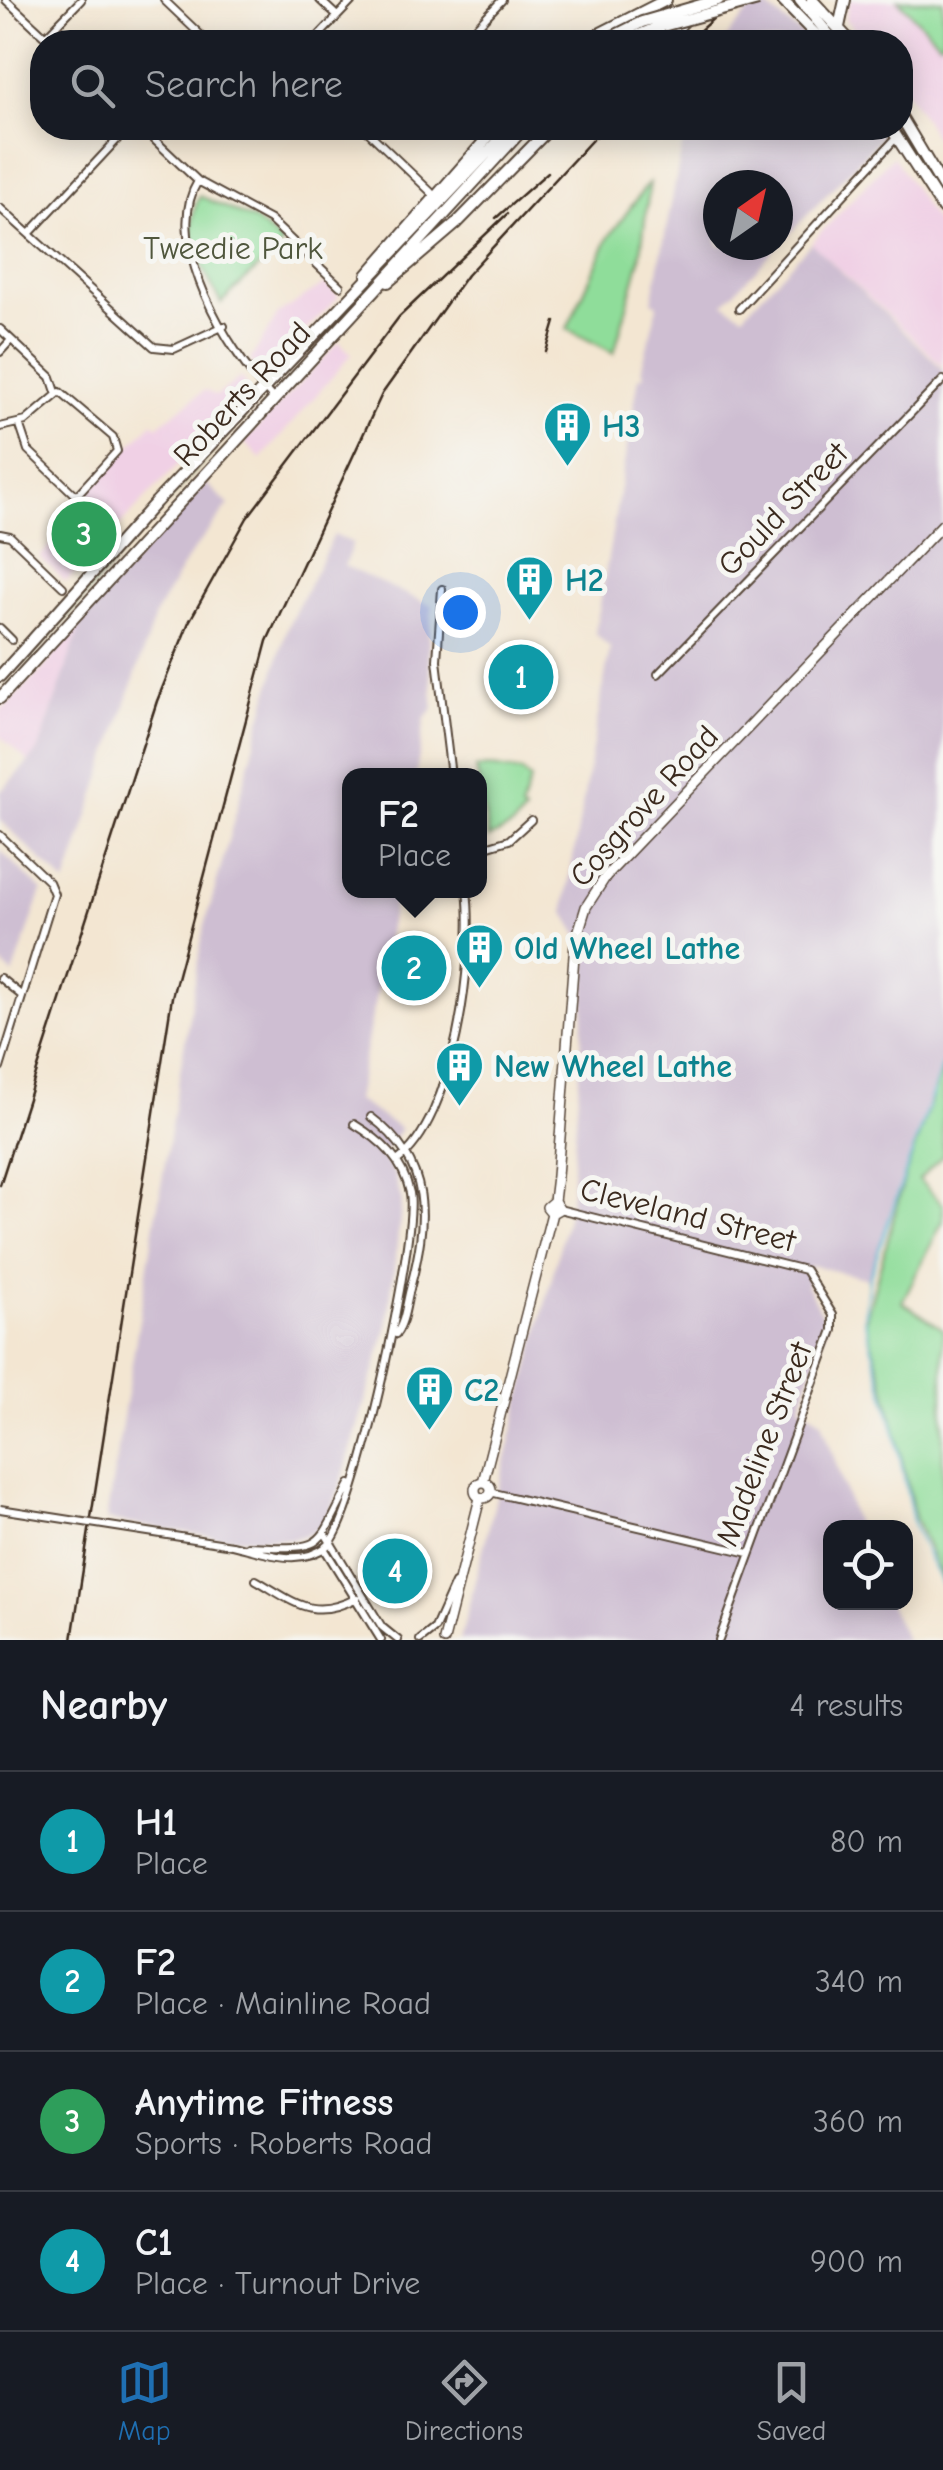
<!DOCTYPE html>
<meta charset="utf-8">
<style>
body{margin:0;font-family:"Comic Neue",sans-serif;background:#242831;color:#f1f3f6}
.controls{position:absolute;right:30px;bottom:30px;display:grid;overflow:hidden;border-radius:20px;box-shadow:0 5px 25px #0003}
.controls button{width:90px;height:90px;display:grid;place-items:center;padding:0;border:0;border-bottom:2px solid #363941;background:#171b24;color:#f1f3f6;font:50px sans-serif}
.compass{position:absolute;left:703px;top:170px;width:90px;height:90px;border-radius:50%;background:#171b24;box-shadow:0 5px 25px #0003;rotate:34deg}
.you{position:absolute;left:460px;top:612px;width:35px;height:35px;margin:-25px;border:8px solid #fff;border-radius:50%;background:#1a73e8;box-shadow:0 0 0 15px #1a73e833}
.badge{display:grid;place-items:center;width:65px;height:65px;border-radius:50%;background:#1f6fb2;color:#fff;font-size:32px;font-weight:700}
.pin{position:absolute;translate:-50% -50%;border:5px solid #fff;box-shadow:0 2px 10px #0006}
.popup{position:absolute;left:342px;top:768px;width:145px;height:130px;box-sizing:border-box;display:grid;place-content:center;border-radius:20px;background:#171b24;filter:drop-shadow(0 2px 8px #0005);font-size:32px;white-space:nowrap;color:#9ea1a6}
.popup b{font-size:38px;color:#f1f3f6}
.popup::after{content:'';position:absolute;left:50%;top:100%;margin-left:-20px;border:20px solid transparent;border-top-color:#171b24}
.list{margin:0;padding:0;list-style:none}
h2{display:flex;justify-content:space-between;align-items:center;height:130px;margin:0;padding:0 40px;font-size:42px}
h2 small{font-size:32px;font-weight:400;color:#9ea1a6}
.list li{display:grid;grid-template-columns:65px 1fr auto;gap:30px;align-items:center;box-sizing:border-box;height:140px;padding:0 40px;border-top:2px solid #363941}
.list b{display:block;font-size:38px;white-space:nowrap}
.list p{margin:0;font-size:32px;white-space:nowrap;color:#9ea1a6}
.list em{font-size:32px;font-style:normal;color:#9ea1a6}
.icon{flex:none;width:55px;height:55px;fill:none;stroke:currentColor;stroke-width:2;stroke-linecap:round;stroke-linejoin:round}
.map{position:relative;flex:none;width:943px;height:1640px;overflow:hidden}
.search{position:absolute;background:#171b24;box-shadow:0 5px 25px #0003;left:30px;right:30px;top:30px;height:110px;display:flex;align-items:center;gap:25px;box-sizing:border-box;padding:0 35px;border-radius:40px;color:#9ea1a6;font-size:38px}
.sheet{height:690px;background:#171b24}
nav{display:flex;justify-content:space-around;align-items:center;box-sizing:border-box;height:140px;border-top:2px solid #363941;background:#171b24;font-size:28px;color:#9ea1a6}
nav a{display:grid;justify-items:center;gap:5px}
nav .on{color:#1f6fb2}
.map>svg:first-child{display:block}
.built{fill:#f0d0e5}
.industrial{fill:#cebed2;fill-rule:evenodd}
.green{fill:#8fdd9a;stroke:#65845c;stroke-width:2.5}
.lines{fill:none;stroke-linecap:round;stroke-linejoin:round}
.stream{stroke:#56b9d4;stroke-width:2.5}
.minor-casing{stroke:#574639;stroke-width:10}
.secondary-casing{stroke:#574639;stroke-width:12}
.trunk-casing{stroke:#574639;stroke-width:14}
.minor{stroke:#fff;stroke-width:6}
.secondary{stroke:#fff;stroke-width:9}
.trunk{stroke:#fff;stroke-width:10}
.rail{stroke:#3b2a1e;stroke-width:2.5}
.minor-bridge-casing{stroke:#574639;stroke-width:10;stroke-linecap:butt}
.trunk-bridge-casing{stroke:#574639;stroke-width:14;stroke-linecap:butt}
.minor-bridge{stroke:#fff;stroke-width:6}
.trunk-bridge{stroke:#fff;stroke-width:10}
.labels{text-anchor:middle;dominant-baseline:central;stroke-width:10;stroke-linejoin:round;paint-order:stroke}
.park-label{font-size:32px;fill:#50573d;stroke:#f6f6f2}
.street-label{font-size:32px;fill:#3b2a1e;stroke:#f6f6f2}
.culture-label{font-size:32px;font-weight:bold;fill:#0d838f;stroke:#f6f6f2;text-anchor:start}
</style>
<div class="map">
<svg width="943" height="1640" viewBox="0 0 943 1640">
<rect width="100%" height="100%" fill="#f6f6f2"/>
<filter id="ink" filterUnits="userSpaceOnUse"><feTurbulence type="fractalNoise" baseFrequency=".01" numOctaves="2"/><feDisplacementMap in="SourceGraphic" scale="20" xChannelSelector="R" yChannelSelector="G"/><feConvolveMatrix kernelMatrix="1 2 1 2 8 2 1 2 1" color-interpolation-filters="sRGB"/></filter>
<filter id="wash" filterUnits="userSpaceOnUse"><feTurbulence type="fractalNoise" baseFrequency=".0048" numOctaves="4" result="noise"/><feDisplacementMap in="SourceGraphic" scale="40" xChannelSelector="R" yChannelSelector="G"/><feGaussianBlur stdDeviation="2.25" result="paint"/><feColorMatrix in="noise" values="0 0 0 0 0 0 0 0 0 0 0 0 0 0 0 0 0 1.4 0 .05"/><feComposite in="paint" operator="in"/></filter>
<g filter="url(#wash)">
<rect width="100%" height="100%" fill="#f3e6d2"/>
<path class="built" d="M850,0h93v149l-42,-66 -1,-41h-34l-21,-23z
M893,156l50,78v132l-132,-123z
M325,284l14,13 -77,77 -12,-14 28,-46z
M339,342l13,12 -91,105 -17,-17z
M241,377l7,14 -182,191 -26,-25 19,-21 -4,-5 35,-36 -2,-6 65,-67 4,4 48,-36 11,6z
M83,618l-45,134 -9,10 -29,-26v-25l44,-43z"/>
<path class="industrial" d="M766,6l36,29 7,7h-86l25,-30z
M686,128h194l4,6 -160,169 19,12 68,-72 132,126v693l-75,217 -58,-14 -3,21 20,39 -27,80 22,16 35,106 -27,1v74l58,1 18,37h-446l110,-434 18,-255 -23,-38v-10l45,-255 -15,-15 44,-256 5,-1 -2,-9 16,-63 -6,-3zM718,185h60v60h-60z
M206,483l23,22 -42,54 -31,54 -90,271 -66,-64v-28l38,-40 45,-134z
M334,535l19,8 -9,23 88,40 -4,46 6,56 -9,10 -9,57 -67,1v114l47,1 -40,209 45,29 -20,26 13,19 8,28 -15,125 -48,163 -14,32 -13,11 -19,6 -77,-2 -110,-17 97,-588 83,-302z
M0,850l42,41 -29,84 -13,-13z"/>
<path class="green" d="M898,0h45v41l-3,2z
M650,181l-10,78 -26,94 -47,-24 42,-92z
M200,196l56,25 27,23 -62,59c-17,-32 -42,-71 -21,-107z
M212,451l-185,210 -10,4z
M491,767l31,5 8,8 -9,29 4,3 -13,15 -23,11 -13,-70z
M943,1066v89l-24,25 24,25v16l-41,81 41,27v252l-27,-60 -30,-131 -21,-69 41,-148z"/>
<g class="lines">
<path class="stream" d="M943,1063l-74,215 -5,41 31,114 19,94 29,60"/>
</g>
</g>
<g filter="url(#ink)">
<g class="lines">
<defs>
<path id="minor" d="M6,0l45,42
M164,0l44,42
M320,0l17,16
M45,37l36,-37
M313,42l40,-42
M462,42l40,-42
M142,128l56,53 72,39 70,66
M364,128l70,67
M198,181c-37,60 31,172 74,216
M0,208l154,139 20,2 50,-23
M29,234l99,-106
M739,309l157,-171
M0,329l51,48 5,15
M0,352l11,-12
M0,427l26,-6 34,-29 53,45 4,14 -41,45 -48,-46 -9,-27
M0,534l10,2 53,51
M442,589l-5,71 14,116
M0,628l12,12
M658,674l285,-294
M0,835l49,47 5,12 -54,174
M479,849l30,-9 22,-20
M0,978l21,17
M371,1117c62,46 57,104 39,172 -4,15 -5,33 -14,45
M397,1161c58,-42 78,-203 70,-271
M559,1209l246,61 28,45v15l-114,310
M490,1492l259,61
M326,1535l56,92 16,13
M232,1545c31,7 67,23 95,1 29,-21 91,-311 83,-353 -7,-33 -28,-52 -56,-69
M248,1546c81,4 67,3 102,-62
M324,1548l57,92
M256,1580c40,23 56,41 101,18
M420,1640l15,-12 20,-45"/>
<path id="secondary" d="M554,1201l5,8 -7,4 -5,-6 7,-6 3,-25 18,-233 11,-36 20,-31 337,-352
M483,1482l69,-269
M475 1490a8 8 0 1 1 16 0a8 8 0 1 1-16 0Z
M444,1640l36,-142"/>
<path id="trunk" d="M782,0l41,42
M800,0l35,42
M812,0l39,42
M839,27l6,-27
M583,42l83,-42
M664,42l25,-26
M900,115l43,72
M891,128l52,81
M367,275l129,-147
M388,282l68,-58 94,-96
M0,676l156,-174 355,-374
M0,698l524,-570"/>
</defs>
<use href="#minor" class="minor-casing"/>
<use href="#secondary" class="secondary-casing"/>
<use href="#trunk" class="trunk-casing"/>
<use href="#minor" class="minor"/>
<use href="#secondary" class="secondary"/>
<use href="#trunk" class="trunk"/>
<path class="rail" d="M687,42l47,-42
M496,218l52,-46
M546,352l9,-30
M0,1185l157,-484 32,-79 58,-104 152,-201 108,-103
M72,1640l100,-643 95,-356 115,-247 85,-119 136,-147"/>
<defs>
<path id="minor-bridge" d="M0,1509l232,36"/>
<path id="trunk-bridge" d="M602,42l40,-20 76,-22
M622,42l37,-15 99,-27"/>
</defs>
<use href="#minor-bridge" class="minor-bridge-casing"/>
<use href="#trunk-bridge" class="trunk-bridge-casing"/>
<use href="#minor-bridge" class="minor-bridge"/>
<use href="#trunk-bridge" class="trunk-bridge"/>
</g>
</g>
<defs>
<symbol id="building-pin" viewBox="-11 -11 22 30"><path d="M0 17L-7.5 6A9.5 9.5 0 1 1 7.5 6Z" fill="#0f9aa8" stroke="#f6f6f2"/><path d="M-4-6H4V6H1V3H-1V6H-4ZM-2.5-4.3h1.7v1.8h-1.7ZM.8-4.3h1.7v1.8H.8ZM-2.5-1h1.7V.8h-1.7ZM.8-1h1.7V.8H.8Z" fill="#fff"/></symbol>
</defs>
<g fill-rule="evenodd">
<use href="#building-pin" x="540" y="398" width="55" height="75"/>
<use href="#building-pin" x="502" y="552" width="55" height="75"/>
<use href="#building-pin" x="452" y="920" width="55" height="75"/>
<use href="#building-pin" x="432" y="1038" width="55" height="75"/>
<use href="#building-pin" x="402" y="1362" width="55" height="75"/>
</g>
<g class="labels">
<g class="park-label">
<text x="233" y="248">Tweedie Park</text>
</g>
<g class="street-label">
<text transform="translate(242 394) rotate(-47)">Roberts Road</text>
<text transform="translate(783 509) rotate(-46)">Gould Street</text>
<text transform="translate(644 806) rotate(-48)">Cosgrove Road</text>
<text transform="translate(688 1215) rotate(14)">Cleveland Street</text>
<text transform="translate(764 1444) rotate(-69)">Madeline Street</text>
</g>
<g class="culture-label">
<text x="602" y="426">H3</text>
<text x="565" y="580">H2</text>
<text x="514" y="948">Old Wheel Lathe</text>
<text x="494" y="1066">New Wheel Lathe</text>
<text x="464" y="1390">C2</text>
</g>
</g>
</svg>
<div class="controls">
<button><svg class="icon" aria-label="locate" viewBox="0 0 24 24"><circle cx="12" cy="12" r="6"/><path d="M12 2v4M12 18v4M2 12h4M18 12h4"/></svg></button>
</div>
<svg class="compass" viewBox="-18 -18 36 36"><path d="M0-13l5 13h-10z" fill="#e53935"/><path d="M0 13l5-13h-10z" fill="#9ea1a6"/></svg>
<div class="you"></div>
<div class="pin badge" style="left:521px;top:677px;background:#0f9aa8">1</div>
<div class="pin badge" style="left:414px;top:968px;background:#0f9aa8">2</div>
<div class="popup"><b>F2</b>Place</div>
<div class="pin badge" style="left:84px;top:534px;background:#2e9e5b">3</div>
<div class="pin badge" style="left:395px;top:1571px;background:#0f9aa8">4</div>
<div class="search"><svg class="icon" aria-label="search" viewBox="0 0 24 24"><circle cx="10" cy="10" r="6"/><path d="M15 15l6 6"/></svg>Search here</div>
</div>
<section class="sheet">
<h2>Nearby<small>4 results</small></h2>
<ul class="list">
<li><span class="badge" style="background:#0f9aa8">1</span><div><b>H1</b><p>Place</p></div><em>80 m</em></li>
<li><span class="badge" style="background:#0f9aa8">2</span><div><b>F2</b><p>Place · Mainline Road</p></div><em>340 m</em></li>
<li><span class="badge" style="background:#2e9e5b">3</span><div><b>Anytime Fitness</b><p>Sports · Roberts Road</p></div><em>360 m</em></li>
<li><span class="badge" style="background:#0f9aa8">4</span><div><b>C1</b><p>Place · Turnout Drive</p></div><em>900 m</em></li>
</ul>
</section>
<nav>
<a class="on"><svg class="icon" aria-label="map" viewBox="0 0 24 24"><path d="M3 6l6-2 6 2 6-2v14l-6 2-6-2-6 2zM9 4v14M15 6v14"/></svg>Map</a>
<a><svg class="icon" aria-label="directions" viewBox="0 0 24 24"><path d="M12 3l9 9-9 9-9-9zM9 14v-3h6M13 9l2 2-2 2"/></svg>Directions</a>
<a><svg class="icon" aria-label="saved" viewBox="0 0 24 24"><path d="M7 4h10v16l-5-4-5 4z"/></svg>Saved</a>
</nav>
